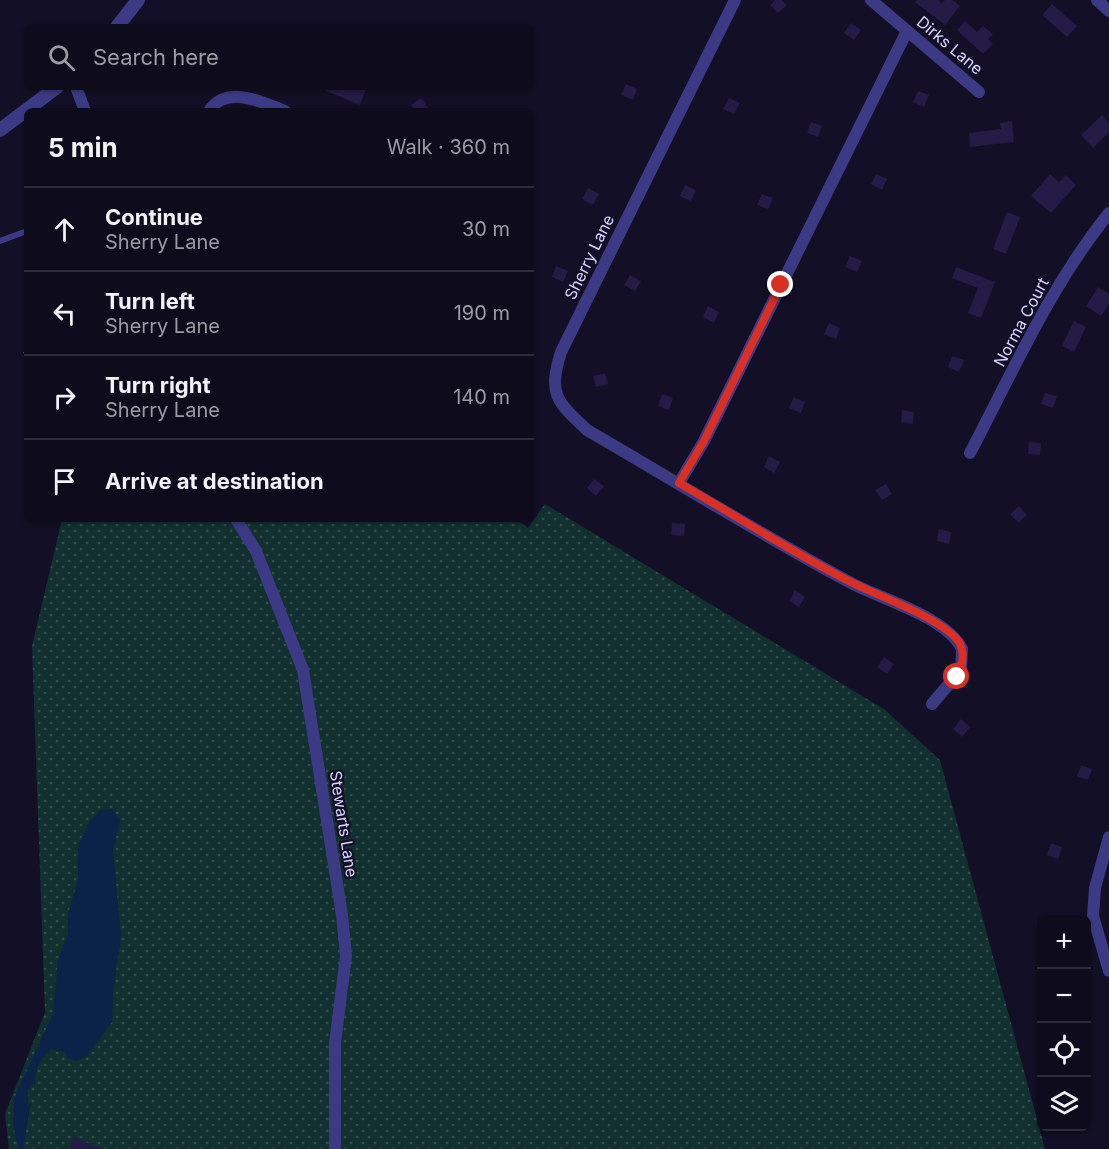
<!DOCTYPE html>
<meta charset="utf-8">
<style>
body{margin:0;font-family:Inter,sans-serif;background:#1c1929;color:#f1f3f6}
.controls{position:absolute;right:18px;bottom:18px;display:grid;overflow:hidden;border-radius:9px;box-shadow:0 2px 4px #0004}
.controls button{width:54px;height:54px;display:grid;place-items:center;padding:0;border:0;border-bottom:2px solid #2e2b3b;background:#0e0b1c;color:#f1f3f6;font:30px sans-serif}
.stop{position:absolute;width:18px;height:18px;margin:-14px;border:4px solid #d93025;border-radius:50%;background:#fff}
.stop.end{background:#d93025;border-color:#fff;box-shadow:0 2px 6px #0008}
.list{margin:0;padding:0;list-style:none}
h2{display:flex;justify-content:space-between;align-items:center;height:78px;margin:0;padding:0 24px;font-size:26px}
h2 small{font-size:20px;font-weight:400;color:#9b9ba3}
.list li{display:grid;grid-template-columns:39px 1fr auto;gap:18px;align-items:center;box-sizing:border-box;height:84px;padding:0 24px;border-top:2px solid #2e2b3b}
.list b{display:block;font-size:22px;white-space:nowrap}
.list p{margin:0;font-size:20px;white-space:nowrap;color:#9b9ba3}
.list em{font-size:20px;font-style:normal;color:#9b9ba3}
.icon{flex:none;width:33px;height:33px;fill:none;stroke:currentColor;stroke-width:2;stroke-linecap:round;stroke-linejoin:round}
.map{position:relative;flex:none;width:1109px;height:1149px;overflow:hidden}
.search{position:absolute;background:#0e0b1c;box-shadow:0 2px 4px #0004;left:24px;top:24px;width:510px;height:66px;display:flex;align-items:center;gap:15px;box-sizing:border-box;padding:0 21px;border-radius:9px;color:#9b9ba3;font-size:22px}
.panel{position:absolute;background:#0e0b1c;box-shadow:0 2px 4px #0004;left:24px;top:108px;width:510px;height:414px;border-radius:9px}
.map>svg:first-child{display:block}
.grass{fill:url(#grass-dots)}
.water{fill:#0c2248}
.building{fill:#241b47}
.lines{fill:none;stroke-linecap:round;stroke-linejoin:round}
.path{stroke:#2fb8b0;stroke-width:2;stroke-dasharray:3 4.5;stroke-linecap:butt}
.service{stroke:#3d3a85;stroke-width:6}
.minor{stroke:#3d3a85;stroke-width:12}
.tertiary{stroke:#3d3a85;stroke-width:14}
.route{stroke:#d93025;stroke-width:8}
.labels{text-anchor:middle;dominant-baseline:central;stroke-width:4.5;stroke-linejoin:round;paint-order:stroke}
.street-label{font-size:16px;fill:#d9d4ff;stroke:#130f26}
</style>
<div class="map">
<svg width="1109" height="1149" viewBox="0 0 1109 1149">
<defs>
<pattern id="grass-dots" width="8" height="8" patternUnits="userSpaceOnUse" patternTransform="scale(1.5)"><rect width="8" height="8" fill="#12302f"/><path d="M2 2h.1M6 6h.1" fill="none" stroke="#344d4e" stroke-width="1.8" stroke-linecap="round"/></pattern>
</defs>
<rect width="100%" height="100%" fill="#130f26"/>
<path class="grass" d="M545,504l339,205 56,51 105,389h-1036l-4,-35 40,-102 -13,-366 30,-127h454l12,9z"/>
<path class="water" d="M112,809l8,10 -7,32 8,85 -8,56 -1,30 -24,33 -11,6 -8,-2 -5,-7 -13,-3c-11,10 -16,19 -16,34l-7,7v16l3,-4 -8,47h-5l-5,-26 1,-25 39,-84 5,-54 10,-25v-21l10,-35v-34l13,-25 10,-10z"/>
<path class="building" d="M775,0h7l5,5 -9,8 -8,-8z
M917,0h21l4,3 3,-3h8l7,6 -15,19 -30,-23z
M1052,4l25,22 -10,11 -25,-22z
M965,21l12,11 6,-6 10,8 -5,5 5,5 -10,10 -26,-24z
M851,23l10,7 -7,10 -10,-7z
M626,84l11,5 -4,11 -12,-5z
M327,87h40l-7,18 -34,-14z
M918,91l11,4 -5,12 -11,-5z
M421,98l7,10 -13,3 -4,-6z
M729,98l11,5 -6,11 -11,-5z
M1102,115l7,8v9l-16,16 -12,-13z
M1012,121l2,21 -44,5 -1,-14 32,-4 -1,-6z
M811,122l11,4 -4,11 -11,-4z
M876,174l11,5 -5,11 -11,-6z
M1050,174l9,8 7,-7 10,10 -25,28 -20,-17z
M685,185l11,5 -5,11 -11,-5z
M588,188l11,6 -6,11 -11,-6z
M762,194l11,4 -5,11 -11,-4z
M1007,212l13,5 -14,37 -13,-5z
M850,256l12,5 -5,11 -12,-5z
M556,266l12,5 -5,11 -11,-5z
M956,267l39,15 -14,36 -13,-5 10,-25 -26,-10z
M630,275l11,6 -6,10 -11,-6z
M1098,287l11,7v10l-8,12 -15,-10z
M708,306l11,6 -5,11 -11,-6z
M1074,321l12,6 -12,25 -12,-6z
M829,323l11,5 -4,11 -12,-5z
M952,356l12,4 -5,12 -11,-5z
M605,373l3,11 -12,3 -3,-11z
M1045,393l12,3 -4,12 -12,-4z
M662,394l11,4 -4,12 -11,-4z
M794,397l11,5 -4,11 -12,-5z
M902,410l12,2 -1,12 -12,-2z
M1029,442l12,1 -1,12 -12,-1z
M769,456l11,6 -6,11 -10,-6z
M594,479l10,7 -8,10 -9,-8z
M886,484l6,10 -10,6 -7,-10z
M1019,506l8,9 -9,8 -8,-9z
M672,523l13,1 -1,12 -13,-1z
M939,529l12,3 -2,12 -12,-3z
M795,590l10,7 -6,10 -10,-6z
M884,657l10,7 -7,10 -10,-7z
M961,719l9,8 -8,10 -9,-8z
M1081,765l11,4 -4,11 -11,-4z
M1051,843l11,4 -4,12 -11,-4z
M74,1137l28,12h-33z"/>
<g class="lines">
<path class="path" d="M24,352l3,4"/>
<path class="service" d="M0,241l27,-10"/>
<path class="minor" d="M735,0l-174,352c-13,42 -5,49 26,78 88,51 176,106 266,154 31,16 93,33 109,65l-1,21 -29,34
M871,0l108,92
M1097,0l12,11
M76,87l9,24
M209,111c18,-27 52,-9 76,0
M970,453c43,-82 81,-168 139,-240
M679,483l25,-42 203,-410
M236,519l20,32 47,119 39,245 4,41 -11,87v106
M1109,837l-14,51 -2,28 16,55"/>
<path class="tertiary" d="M117,27l21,-27
M0,130l57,-43"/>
</g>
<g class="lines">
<path class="route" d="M781,285l-77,156 -25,42c58,33 115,71 176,101 26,13 88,35 104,58 6,10 4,25 -2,35"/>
</g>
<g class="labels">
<g class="street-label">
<text transform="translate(950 45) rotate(40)">Dirks Lane</text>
<text transform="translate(589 257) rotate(-64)">Sherry Lane</text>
<text transform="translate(1021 322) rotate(-62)">Norma Court</text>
<text transform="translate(344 824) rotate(81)">Stewarts Lane</text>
</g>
</g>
</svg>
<div class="controls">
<button>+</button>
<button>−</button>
<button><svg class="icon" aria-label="locate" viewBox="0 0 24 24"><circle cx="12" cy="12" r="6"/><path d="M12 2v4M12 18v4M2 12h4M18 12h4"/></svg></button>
<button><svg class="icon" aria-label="layers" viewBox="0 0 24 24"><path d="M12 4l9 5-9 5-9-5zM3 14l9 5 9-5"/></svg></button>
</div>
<div class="stop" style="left:957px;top:677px"></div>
<div class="stop end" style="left:781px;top:285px"></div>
<div class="search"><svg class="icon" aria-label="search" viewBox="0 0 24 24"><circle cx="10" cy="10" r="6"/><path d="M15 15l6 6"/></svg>Search here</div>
<section class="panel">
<h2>5 min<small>Walk · 360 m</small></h2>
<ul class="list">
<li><svg class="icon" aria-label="ahead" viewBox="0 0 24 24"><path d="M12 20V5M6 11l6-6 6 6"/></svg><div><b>Continue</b><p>Sherry Lane</p></div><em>30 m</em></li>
<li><svg class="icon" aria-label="left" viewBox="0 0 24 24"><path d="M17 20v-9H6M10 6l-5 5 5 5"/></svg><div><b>Turn left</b><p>Sherry Lane</p></div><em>190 m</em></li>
<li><svg class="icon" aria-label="right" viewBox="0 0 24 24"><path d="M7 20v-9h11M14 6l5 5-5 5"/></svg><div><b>Turn right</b><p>Sherry Lane</p></div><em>140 m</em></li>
<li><svg class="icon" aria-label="arrive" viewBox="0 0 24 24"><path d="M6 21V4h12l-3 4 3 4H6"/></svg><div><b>Arrive at destination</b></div></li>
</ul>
</section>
</div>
